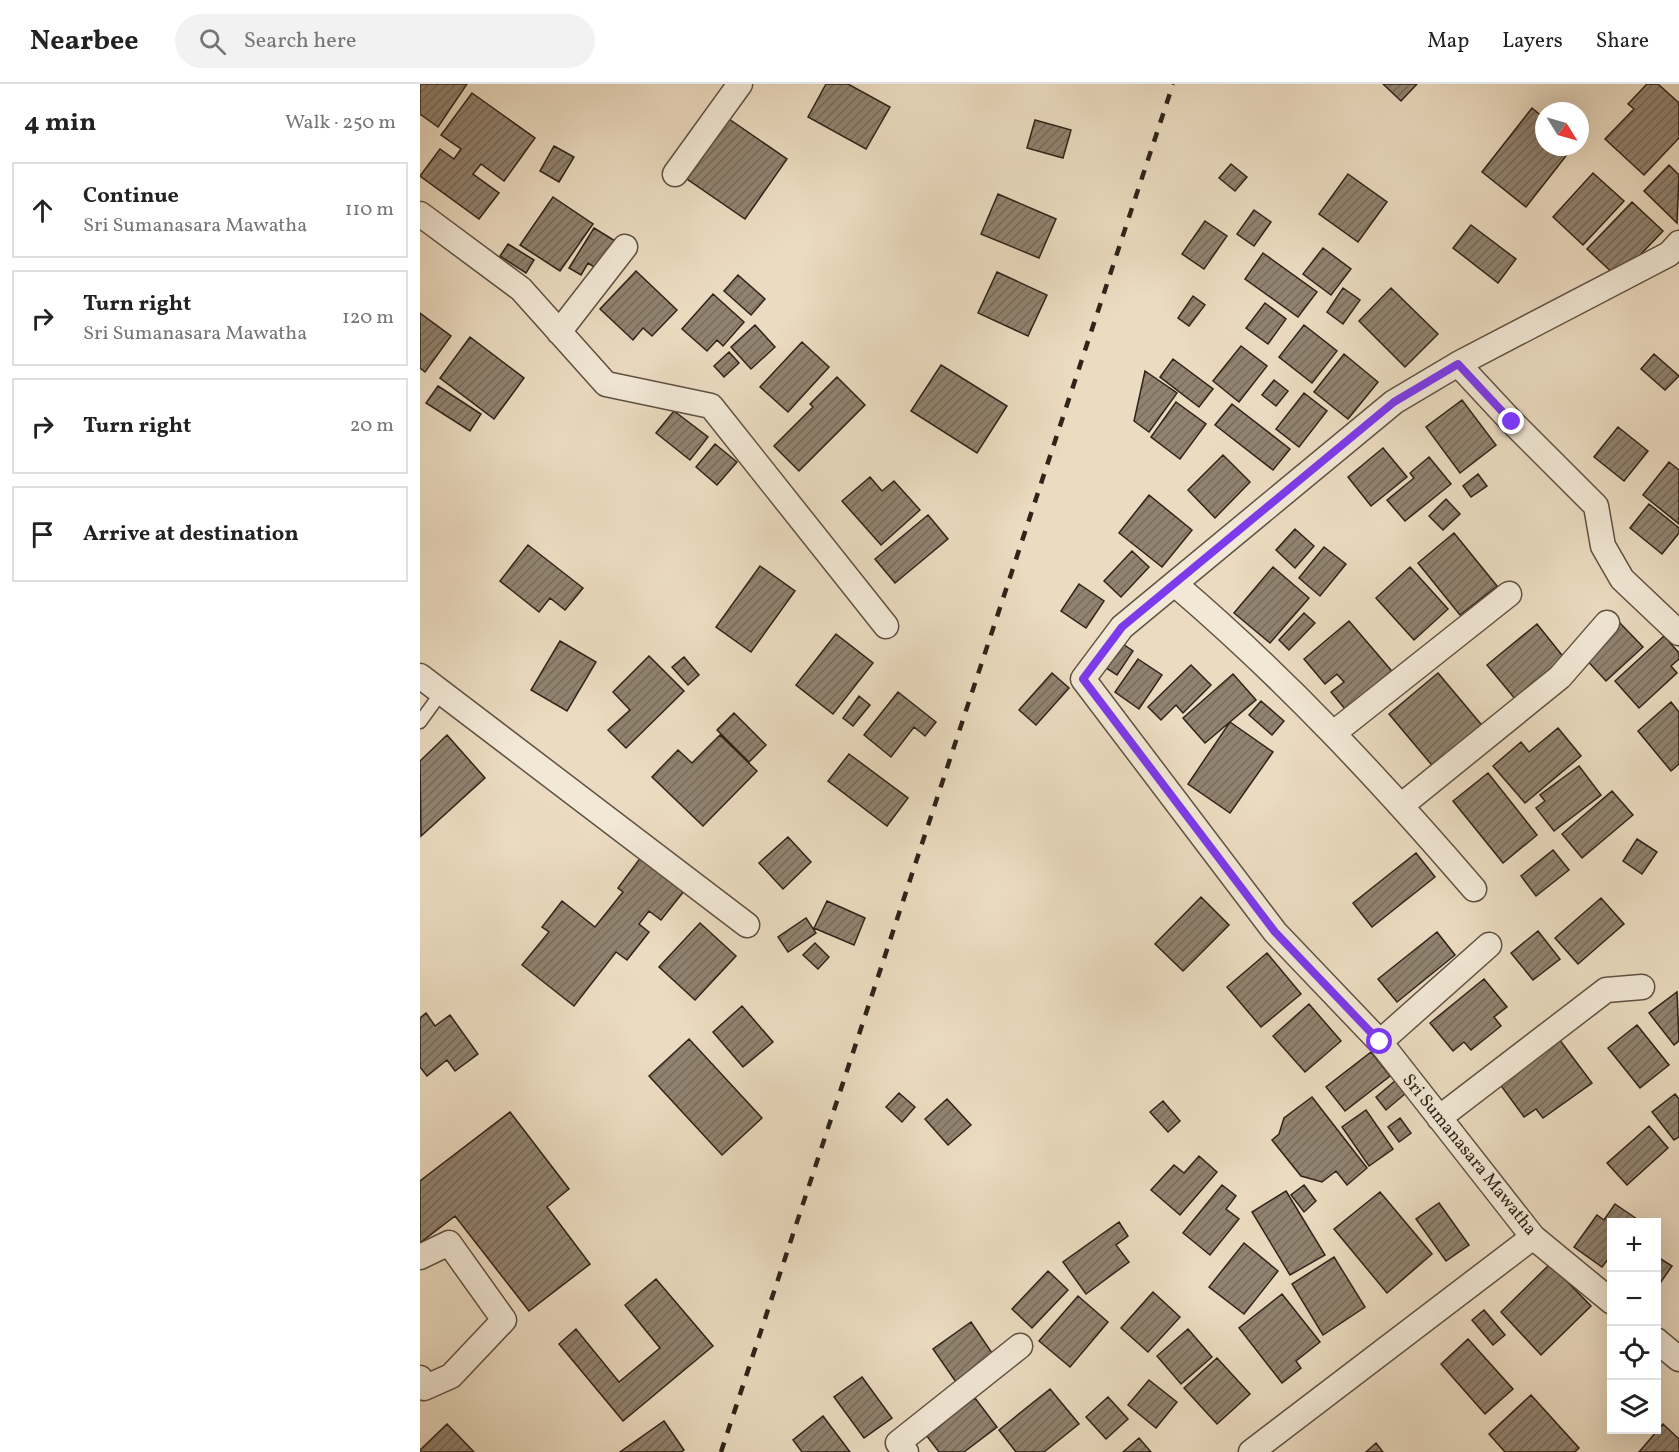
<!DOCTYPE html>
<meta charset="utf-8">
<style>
body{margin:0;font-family:Vollkorn,serif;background:#f2f2f2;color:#222}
.controls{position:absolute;right:18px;bottom:18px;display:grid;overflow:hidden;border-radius:0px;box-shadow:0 6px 24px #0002}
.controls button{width:54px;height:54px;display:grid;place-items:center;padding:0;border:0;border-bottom:2px solid #e0e0e0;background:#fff;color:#222;font:30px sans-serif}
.compass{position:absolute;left:1115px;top:18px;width:54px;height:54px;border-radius:50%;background:#fff;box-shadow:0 6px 24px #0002;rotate:127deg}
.stop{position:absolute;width:18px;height:18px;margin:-14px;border:4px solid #7c3aed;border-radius:50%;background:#fff}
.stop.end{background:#7c3aed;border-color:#fff;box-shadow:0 2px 6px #0008}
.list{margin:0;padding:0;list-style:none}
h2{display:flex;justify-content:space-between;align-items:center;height:78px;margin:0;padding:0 24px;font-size:26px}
h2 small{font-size:20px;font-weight:400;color:#767676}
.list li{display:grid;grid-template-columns:39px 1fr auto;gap:18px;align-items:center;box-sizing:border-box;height:96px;margin:0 12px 12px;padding:0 12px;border:2px solid #e0e0e0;border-radius:0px}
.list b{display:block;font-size:22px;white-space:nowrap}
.list p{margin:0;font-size:20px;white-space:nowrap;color:#767676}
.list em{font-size:20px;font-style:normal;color:#767676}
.icon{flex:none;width:33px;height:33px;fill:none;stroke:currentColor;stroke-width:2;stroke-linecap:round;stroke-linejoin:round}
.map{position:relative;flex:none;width:1259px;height:1368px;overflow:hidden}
header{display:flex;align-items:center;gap:36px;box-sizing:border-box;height:84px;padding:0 30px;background:#fff;border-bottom:2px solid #e0e0e0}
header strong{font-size:28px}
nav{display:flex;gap:33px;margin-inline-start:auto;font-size:21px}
.search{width:420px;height:54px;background:#f2f2f2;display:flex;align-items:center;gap:15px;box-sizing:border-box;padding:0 21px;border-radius:33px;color:#767676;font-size:22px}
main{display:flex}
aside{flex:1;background:#fff}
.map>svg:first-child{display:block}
.building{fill:url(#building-hatch);stroke:#302319;stroke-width:1.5}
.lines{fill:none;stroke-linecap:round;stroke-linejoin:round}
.service-casing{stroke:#5f5143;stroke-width:15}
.minor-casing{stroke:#5f5143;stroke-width:27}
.service{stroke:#f2e8d6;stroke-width:12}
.minor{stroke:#f2e8d6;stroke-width:24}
.rail{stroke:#302319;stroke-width:4.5;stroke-dasharray:10 10;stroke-linecap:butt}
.route{stroke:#7c3aed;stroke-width:8}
.labels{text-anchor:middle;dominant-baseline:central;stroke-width:4.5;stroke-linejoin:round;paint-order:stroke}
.street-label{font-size:18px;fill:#302319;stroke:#f2e8d6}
</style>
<header>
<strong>Nearbee</strong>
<div class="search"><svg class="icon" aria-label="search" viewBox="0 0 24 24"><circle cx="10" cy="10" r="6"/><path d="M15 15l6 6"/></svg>Search here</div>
<nav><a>Map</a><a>Layers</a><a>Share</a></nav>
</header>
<main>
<aside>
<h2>4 min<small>Walk · 250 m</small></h2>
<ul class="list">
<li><svg class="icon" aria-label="ahead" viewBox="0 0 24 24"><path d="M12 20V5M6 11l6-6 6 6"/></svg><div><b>Continue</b><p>Sri Sumanasara Mawatha</p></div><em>110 m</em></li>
<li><svg class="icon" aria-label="right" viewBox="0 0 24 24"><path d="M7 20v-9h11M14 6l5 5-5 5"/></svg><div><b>Turn right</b><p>Sri Sumanasara Mawatha</p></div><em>120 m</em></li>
<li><svg class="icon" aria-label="right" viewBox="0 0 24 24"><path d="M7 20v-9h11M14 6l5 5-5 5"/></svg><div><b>Turn right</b></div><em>20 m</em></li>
<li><svg class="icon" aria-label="arrive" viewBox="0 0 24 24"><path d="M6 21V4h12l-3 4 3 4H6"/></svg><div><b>Arrive at destination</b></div></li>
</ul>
</aside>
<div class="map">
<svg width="1259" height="1368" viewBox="0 0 1259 1368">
<defs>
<pattern id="building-hatch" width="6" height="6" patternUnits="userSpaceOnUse" patternTransform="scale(1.5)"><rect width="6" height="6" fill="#918370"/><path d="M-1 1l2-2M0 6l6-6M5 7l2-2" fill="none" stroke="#776b5b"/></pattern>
</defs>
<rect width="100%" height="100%" fill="#ebdbc0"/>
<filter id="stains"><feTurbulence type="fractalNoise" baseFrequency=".00333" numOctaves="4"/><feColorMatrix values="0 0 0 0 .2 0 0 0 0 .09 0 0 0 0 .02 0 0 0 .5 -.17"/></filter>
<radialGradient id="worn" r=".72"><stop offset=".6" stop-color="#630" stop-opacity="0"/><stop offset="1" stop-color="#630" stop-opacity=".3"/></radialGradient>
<path class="building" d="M0,0h47l-29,43 -18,-13z
M406,0h22l42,23 -24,42 -58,-32z
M963,0h34l-16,17z
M1227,0h11l21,19v35l-35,37 -39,-36 29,-30 -6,-5z
M52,9l63,45 -31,43 -23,-17 -8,10 26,19 -20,26 -59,-43 20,-27 14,10 7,-10 -20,-14z
M1112,24l12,10v29h29l-47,60 -44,-35z
M309,35l58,40 -42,60 -58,-40z
M615,36l36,10 -8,28 -36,-10z
M134,62l20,11 -15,25 -19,-11z
M811,80l16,13 -12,14 -16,-13z
M1249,81l10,10 -2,48 -33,-32z
M1173,89l31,28 -41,44 -30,-28z
M928,90l39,28 -29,40 -39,-28z
M578,110l58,25 -17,39 -58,-24z
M133,113l40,27 -33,47 -40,-26z
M1212,118l31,29 -45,47 -31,-29z
M834,126l17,12 -17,24 -17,-12z
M785,137l22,15 -23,33 -22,-15z
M1051,141l45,34 -18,24 -45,-35z
M174,144l26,16 -18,28 -14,-9 -7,12 -12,-7z
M88,160l26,16 -8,13 -26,-17z
M903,164l28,21 -20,26 -28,-21z
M843,169l54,39 -19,25 -53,-38z
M216,187l41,39 -25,26 -9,-8 -10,12 -33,-31z
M577,188l50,23 -19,41 -50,-23z
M318,191l27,24 -14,16 -27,-24z
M923,204l17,12 -17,24 -16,-12z
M971,204l47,46 -33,33 -46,-46z
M293,210l31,28 -21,24 -6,-6 -10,11 -25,-22z
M773,212l12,9 -16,21 -11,-8z
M845,219l21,16 -18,25 -22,-16z
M0,229l31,23 -26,36 -5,-4z
M335,241l20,22 -24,22 -20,-22z
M884,241l33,26 -25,32 -33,-26z
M50,253l54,41 -30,41 -54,-41z
M382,258l27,25 -41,45 -28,-25z
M821,262l26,20 -28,36 -26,-21z
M309,268l10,11 -15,14 -10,-11z
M924,270l34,28 -30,37 -34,-27z
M1234,270l25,22 -14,14 -24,-21z
M753,275l40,30 -14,18 -39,-30z
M521,281l66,41 -30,47 -66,-42z
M725,287l32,22 -28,39 -15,-11z
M417,293l28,28 -66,66 -25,-25 39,-39 -3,-3z
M854,296l14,11 -12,15 -14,-11z
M18,302l43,28 -11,17 -44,-28z
M884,309l23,18 -28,36 -23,-18z
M1042,316l34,45 -36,28 -34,-46z
M756,318l30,22 -26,35 -29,-22z
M812,320l58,45 -17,21 -58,-45z
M254,327l34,26 -18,23 -34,-27z
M1198,343l30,24 -24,30 -30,-24z
M295,360l22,18 -20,23 -21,-18z
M963,364l24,29 -36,29 -23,-29z
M803,371l27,27 -35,36 -27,-28z
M1009,373l22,27 -46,37 -18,-21 27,-22 -4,-5z
M1249,378l10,8v54l-36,-29z
M1058,390l9,12 -16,11 -8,-11z
M450,393l12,14 12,-10 26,29 -39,35 -39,-44z
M729,411l43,35 -30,37 -43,-34z
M1026,415l14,15 -17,16 -14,-14z
M1229,420l30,24v5l-17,21 -32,-26z
M508,431l20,24 -53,44 -20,-24z
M875,445l19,17 -19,22 -19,-18z
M1034,449l43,53 -37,29 -42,-52z
M108,461l55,43 -18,22 -15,-12 -11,14 -39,-31z
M904,463l22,17 -26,32 -21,-18z
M712,467l17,16 -28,30 -17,-16z
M340,482l35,25 -44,61 -35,-25z
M853,483l36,31 -39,45 -36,-30z
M990,483l38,42 -34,31 -38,-42z
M659,500l25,17 -18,27 -25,-17z
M884,529l11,10 -26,27 -10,-10z
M929,537l47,55 -46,39 -19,-23 13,-10 -7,-8 -12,10 -21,-25z
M1200,539l23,24 -37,34 -23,-25z
M1117,540l28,35 -49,41 -29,-35z
M416,550l37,29 -40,51 -37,-29z
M1244,552l15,17v6l-8,7 6,7 -38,35 -24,-27z
M140,557l36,21 -29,49 -36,-21z
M700,558l13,9 -16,24 -14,-9z
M229,572l35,35 -58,57 -18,-18 22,-20 -17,-18z
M264,573l15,18 -11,10 -16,-18z
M718,575l24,16 -23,34 -24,-17z
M771,581l20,20 -28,28 -7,-8 -15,15 -13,-13z
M632,589l17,15 -33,37 -17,-15z
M1018,589l47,56 -49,41 -47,-56z
M813,590l23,26 -51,43 -22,-25z
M478,608l38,30 -11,14 -11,-9 -23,30 -27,-22z
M439,612l11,9 -17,21 -10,-8z
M841,617l23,20 -12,14 -23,-20z
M1251,618l8,10v52l-8,7 -33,-40z
M314,629l32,32 -17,17 -32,-32z
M810,638l43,30 -43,61 -42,-29z
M1138,644l23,28 -56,47 -32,-37 28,-24 8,10z
M27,651l38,43 -64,58 -1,-75z
M300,651l37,36 -54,55 -51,-49 26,-27 14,13z
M429,670l59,44 -21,28 -59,-45z
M1159,682l22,29 -47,36 -18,-23 9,-7 -5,-6z
M1068,689l49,62 -34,28 -50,-62z
M1192,707l21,24 -51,43 -20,-24z
M368,753l23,25 -28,27 -24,-26z
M1217,755l20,13 -15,22 -19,-13z
M1133,766l16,20 -33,26 -15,-20z
M996,769l19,24 -63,50 -19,-24z
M221,773l43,34 -23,29 -12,-9 -10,13 10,8 -22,28 -11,-8 -42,54 -52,-41 27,-33 -7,-5 20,-26 33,26 28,-35 -5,-4z
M781,813l28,28 -46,46 -28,-27z
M1181,814l23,26 -46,40 -23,-26z
M407,817l38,17 -11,27 -40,-17z
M386,834l10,15 -28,19 -10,-15z
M280,839l36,33 -41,44 -36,-33z
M1118,847l22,28 -27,21 -22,-27z
M1017,848l18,23 -58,47 -19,-23z
M395,859l14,14 -11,12 -15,-14z
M847,869l34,41 -40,33 -34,-40z
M1064,895l23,28 -13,10 7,9 -30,24 -7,-8 -11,9 -23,-28z
M1257,908l2,49 -5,4 -25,-32z
M889,920l32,37 -36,31 -32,-36z
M322,922l31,36 -30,25 -30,-35z
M6,929l9,13 15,-11 28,39 -23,17 -8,-11 -20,16 -7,-9v-49z
M1217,941l32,40 -29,23 -32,-40z
M269,955l73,79 -40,37 -73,-79z
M1139,955l33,44 -49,35 -7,-9 -12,8 -25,-34z
M951,968l19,24 -45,35 -19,-24z
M976,996l10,13 -20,17 -10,-13z
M479,1009l16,14 -13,15 -16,-15z
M1255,1010l4,5v38l-5,3 -22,-28z
M892,1013l55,71 -20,17 -11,-14 -14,11 -21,-6 -29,-36 7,-6 5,-16z
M527,1015l24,26 -23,20 -23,-26z
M743,1017l17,20 -12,11 -18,-20z
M946,1026l27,39 -24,17 -27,-39z
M90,1028l59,77 -22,18 43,57 -61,47 -74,-95 -35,27v-62z
M980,1034l11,15 -12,9 -11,-15z
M1229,1042l19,22 -41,37 -20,-22z
M779,1072l18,16 -37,43 -29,-25 23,-25 10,8z
M802,1101l14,11 -10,13 13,10 -29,36 -27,-22z
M884,1101l12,16 -12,11 -13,-17z
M866,1107l39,64 -35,20 -38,-63z
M960,1108l52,62 -45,39 -53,-64z
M1019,1119l30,42 -23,16 -30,-42z
M1195,1120l22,15 -3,3h-22v32l-10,13 -28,-20 23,-32 7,5z
M699,1138l9,14 -12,9 13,17 -43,32 -23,-32z
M824,1159l34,28 -34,43 -35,-27z
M1236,1172l16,10 -16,23z
M914,1173l31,50 -42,28 -31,-51z
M1130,1180l41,42 -50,49 -40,-43z
M628,1187l20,19 -36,38 -20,-19z
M236,1195l57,67 -90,75 -64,-77 17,-15 43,53 41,-34 -35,-43z
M733,1208l27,25 -32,35 -27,-24z
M862,1210l38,48 -24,19 5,7 -19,15 -43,-55z
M658,1212l30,26 -38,45 -31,-26z
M1064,1226l21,25 -12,10 -21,-25z
M551,1238l23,34 -38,26 -23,-33z
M768,1245l24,28 -31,27 -24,-28z
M1048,1255l45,50 -28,25 -44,-50z
M797,1274l33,36 -33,30 -33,-36z
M442,1293l30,41 -28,20 -30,-41z
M729,1296l28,22 -21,26 -28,-23z
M630,1305l29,35 -35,28h-28l-17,-22z
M1111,1311l48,53 -4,4h-70l-16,-18z
M688,1313l20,22 -22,20 -20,-22z
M555,1314l22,29 -33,25h-25l-13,-17z
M403,1332l27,36h-48l-9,-12z
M244,1337l20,29 -3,2h-61z
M27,1340l27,28h-54v-2z
M1243,1340l16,15v13h-40z
M719,1354l12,14h-28z
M956,1359l7,9h-17z"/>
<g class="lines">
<defs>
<path id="service" d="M0,638l21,-29"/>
<path id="minor" d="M255,90l65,-90
M0,130l101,75 85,95 105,22 175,220
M139,248l66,-85
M1038,280l54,58 84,84 7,40 19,33 57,54
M756,501c109,93 205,196 298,304
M0,592l327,249
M915,648l174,-138
M982,721l158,-128 47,-54
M960,958l109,-97
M1019,1034l167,-128 36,-3
M0,1173l29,-14 55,77 -53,56 -27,12 -4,-10
M1192,1218l-79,-65 -153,-195 -105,-110 -192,-253 39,-52 272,-225 64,-38 211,-110 10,-11
M1236,1256l23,19
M486,1368l-8,-9 122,-97
M831,1368l282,-215"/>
</defs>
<use href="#service" class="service-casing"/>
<use href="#minor" class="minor-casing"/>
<use href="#service" class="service"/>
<use href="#minor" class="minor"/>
<path class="rail" d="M301,1368l452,-1368"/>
</g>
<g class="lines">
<path class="route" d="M960,958l-105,-110 -192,-253 39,-52 272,-225 64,-38 54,58"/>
</g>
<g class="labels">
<g class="street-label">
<text transform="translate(1049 1071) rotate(51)">Sri Sumanasara Mawatha</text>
</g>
</g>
<rect width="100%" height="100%" filter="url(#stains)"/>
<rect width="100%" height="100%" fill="url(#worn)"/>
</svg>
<div class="controls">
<button>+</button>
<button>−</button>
<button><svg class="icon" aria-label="locate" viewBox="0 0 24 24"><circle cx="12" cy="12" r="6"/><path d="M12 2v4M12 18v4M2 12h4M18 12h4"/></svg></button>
<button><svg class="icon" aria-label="layers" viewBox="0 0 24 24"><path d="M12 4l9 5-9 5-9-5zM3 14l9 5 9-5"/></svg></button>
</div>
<svg class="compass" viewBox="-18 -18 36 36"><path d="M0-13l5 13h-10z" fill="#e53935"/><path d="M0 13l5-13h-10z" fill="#767676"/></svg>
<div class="stop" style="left:960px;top:958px"></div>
<div class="stop end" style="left:1092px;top:338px"></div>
</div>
</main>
